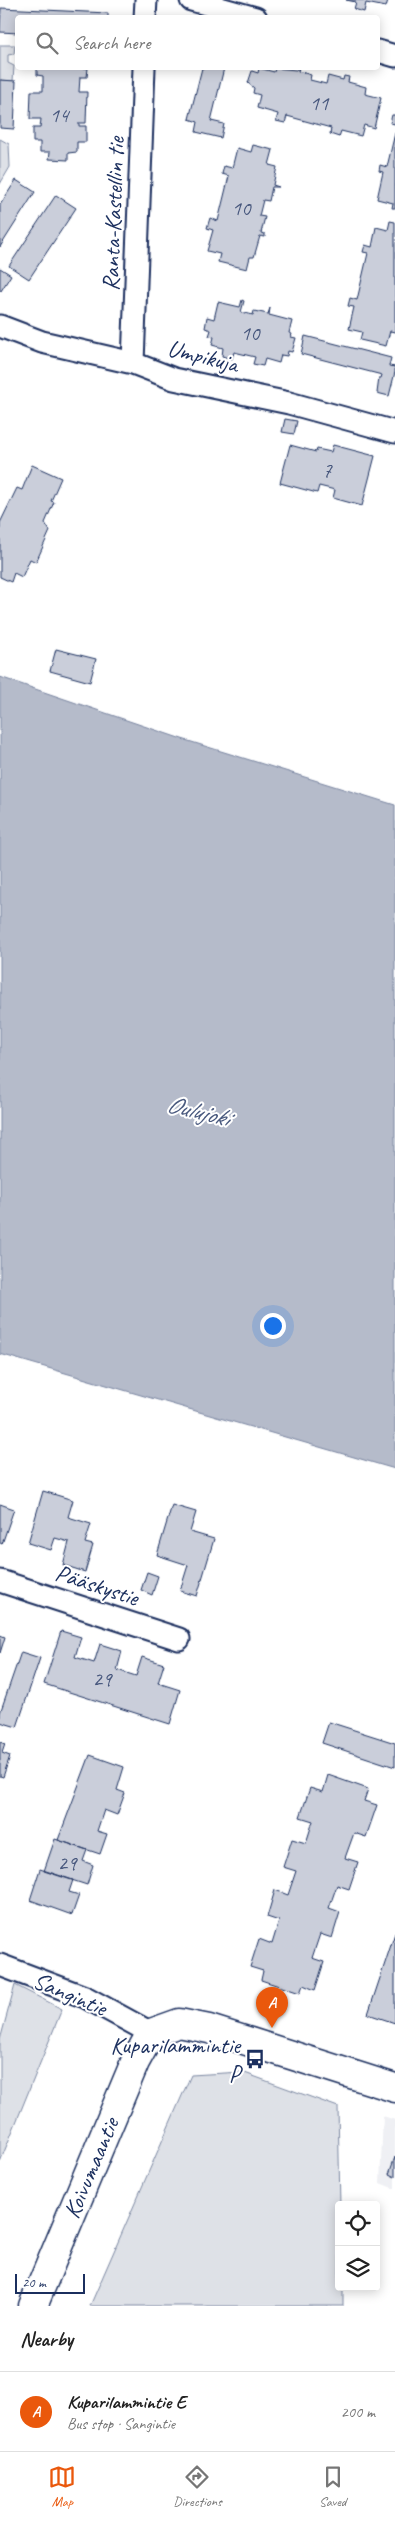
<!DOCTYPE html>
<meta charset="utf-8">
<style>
body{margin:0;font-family:Caveat,sans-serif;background:#f2f2f2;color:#222}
.controls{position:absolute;right:15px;bottom:15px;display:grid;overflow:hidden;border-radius:5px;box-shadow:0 2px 12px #0003}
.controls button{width:45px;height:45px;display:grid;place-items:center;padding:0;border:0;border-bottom:1px solid #e0e0e0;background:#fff;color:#222;font:25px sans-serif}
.scale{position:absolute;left:15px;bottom:12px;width:70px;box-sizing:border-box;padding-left:5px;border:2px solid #1b2f5e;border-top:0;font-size:14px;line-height:18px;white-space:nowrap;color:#1b2f5e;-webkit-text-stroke:4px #fff;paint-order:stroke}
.you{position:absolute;left:272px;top:1325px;width:18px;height:18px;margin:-12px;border:4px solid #fff;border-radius:50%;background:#1a73e8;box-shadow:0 0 0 8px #1a73e833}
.badge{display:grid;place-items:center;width:32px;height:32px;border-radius:50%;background:#ea580c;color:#fff;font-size:16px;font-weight:700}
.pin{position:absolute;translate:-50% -41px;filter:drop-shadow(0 1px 2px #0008)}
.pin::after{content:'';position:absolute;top:26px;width:18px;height:15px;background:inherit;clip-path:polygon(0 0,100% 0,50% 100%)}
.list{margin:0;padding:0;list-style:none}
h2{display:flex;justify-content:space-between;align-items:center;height:65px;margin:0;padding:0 20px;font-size:21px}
h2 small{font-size:16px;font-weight:400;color:#767676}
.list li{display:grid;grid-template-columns:32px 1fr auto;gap:15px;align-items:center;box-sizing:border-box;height:80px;padding:0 20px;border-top:1px solid #e0e0e0}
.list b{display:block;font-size:19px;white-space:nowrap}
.list p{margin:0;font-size:16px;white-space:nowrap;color:#767676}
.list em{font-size:16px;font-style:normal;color:#767676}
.icon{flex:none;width:28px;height:28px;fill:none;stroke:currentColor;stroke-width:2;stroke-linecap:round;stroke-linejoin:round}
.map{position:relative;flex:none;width:395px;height:2306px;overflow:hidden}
.search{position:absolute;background:#fff;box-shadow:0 2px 12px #0003;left:15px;right:15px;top:15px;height:55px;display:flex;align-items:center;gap:12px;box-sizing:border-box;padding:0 18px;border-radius:5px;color:#767676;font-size:19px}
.sheet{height:145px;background:#fff}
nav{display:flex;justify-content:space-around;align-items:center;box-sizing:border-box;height:70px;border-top:1px solid #e0e0e0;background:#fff;font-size:14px;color:#767676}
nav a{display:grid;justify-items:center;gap:2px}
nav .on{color:#ea580c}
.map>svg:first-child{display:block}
.built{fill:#eff0f4}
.green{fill:#dee1e7;stroke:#7c88a2}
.water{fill:#b5bbca;stroke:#77839f}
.building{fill:#caceda;stroke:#1b2f5e}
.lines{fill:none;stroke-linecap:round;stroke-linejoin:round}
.minor-casing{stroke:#1b2f5e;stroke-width:25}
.tertiary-casing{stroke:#1b2f5e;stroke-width:31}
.minor{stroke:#fff;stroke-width:21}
.tertiary{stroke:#fff;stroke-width:28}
.labels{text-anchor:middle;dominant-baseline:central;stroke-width:4;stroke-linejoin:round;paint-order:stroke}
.number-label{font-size:21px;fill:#47577d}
.street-label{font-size:24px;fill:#1b2f5e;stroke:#fff}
.poi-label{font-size:24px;fill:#1b2f5e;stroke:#fff;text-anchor:end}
.water-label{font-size:25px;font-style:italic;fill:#49597e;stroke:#fff}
</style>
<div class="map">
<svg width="395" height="2306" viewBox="0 0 395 2306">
<rect width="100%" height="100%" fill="#fff"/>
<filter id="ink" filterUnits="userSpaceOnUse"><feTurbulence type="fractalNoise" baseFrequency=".02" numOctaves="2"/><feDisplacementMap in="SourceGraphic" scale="10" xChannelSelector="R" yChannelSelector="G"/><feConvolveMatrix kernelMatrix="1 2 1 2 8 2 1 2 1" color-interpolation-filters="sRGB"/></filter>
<g filter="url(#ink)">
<path class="built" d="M383,2116l12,4v69l-15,-6z"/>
<path class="green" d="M0,45h15l-1,9 -6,1v8l6,3 -1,15 -13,-1z
M0,139l9,5 1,23 -10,17z
M15,1985l47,24 -62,153v-122z
M242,2072l96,35 2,98 -1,82h4v19h-253l101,-231z"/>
<path class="water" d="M0,677l182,62 213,66v664l-395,-115z"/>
<path class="building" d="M346,0h42l-2,7 -20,-4 -2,9 -10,-3 2,-7z
M1,8l107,5v5h-90v15l-18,-1z
M37,68h51l-1,9h-7l-1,15h8l-1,31h-7v3h7v16h-9v10l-9,1v7l-19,-1 1,-7h-10v-10h-7v-14h7l1,-9h-11l1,-28h12v-15l-6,-1z
M202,68h22l-13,53 13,3 -3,14 -25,-6 2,-10 -9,-3z
M259,68l15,4 1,-4 21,2 3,-2 -1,3 13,4 -1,5 16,4 2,-8 15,4 1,-4 5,1 -1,5 18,5 -1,7 16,4 -7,30 -10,-3 -3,11 -20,-5 -2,6 -9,-3 1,-6 -44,-12 -2,7 -9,-2 2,-7 -21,-6 3,-13 -7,-2 1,-5 -6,-5 4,-12 6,2z
M0,80l16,1 -2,48 -14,-1z
M392,115h3v9l-5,-1z
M395,133v75h-3l1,-5 -16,-4 6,-27 -4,-1 1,-6 7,2z
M253,145l20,5 -4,15 8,2 -4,18 6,2h-7l-3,14 -6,-1 -4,16 6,1 -4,16 4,1v3l-5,-1 -6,21h-4l-3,12 -29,-7 2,-8 -13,-3 6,-21 -6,-2 3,-10 8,3 11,-45 -7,-2 2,-8 8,2 5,-20 14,4z
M16,180l19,12 -35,55v-42z
M56,195l20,13 -47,71 -20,-13z
M390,221l5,1v110l-5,-1 -4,15 -26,-6 2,-8 -13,-3 5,-22 -6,-1 2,-8 7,2 11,-47 -5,-1 2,-7 7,2 4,-20 12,3z
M0,268l11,7 -10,16 -1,-1z
M242,300l2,1 -3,11 12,3 1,-4 14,3 2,-6 -1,7 23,6 -3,12 3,1 -1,3 5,1 -4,14 -4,-1 -1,5 -6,-1 -2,8 -14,-4 -2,7 -10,-2 2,-7 -21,-5 -2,7 -10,-3 1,-8 -11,-3 2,-8 -5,-1 2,-6 -6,-2 2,-11 7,2 4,-17 22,5z
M305,336l86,22 -2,8 6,1v5l-6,24 -12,-3 2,-15h2l1,-3 -81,-21z
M285,419l12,2 -3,13 -12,-2z
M290,445l26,7 1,-3 14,3 2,-7 42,11 -13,50 -29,-8 2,-8 -16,-4 -2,7 -37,-10z
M32,465l29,13 -10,23 3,1 -9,21 5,8 -14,31 -6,-3 -8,18 -8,-4 -3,9 -11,-5v-54l17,-35 5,2z
M56,649l40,10 -6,23 -40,-11z
M43,1491l30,9 -5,17 23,7 -6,19 8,2 -8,27 -22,-7 6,-23 -14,-4 -4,12 -23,-7z
M0,1504l14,5 -12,35 -2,-1z
M172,1505l24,7 -6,20 24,7 -17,57 -17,-5 8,-26 -31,-10z
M147,1572l11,4 -6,19 -11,-5z
M61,1631l20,6 -6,20 19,6 6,-19 22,7 -5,19 19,6 6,-19 22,7 -6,19 22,7 -10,34 -126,-40z
M0,1635l5,2 -5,16z
M21,1652l19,6 -23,69 -17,-5v-9z
M329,1722l66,21v24l-73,-24z
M0,1742l5,2 -3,9 8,3 -7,21 -3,-1z
M90,1755l34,12 -7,23 8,3 -8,22 -13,-5 -7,21 10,3 -7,20 -42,-14z
M328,1775l40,14 -4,12 13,4 -11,32 -12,-4 -9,25 13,4 -9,27 -12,-4 -8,23 11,4 -8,26 -12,-4 -8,24 12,4 -9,28 -12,-5 -3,8 -39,-13 2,-9 -13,-4 9,-28 13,5 7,-23 -12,-4 8,-27 13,5 8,-24 -13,-4 9,-28 14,4 7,-22 -13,-4 10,-29 13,4z
M55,1839l32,11 -4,11 10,4 -6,20 -43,-14z
M40,1869l33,11 -4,12 10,3 -7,20 -42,-15z
M395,1933v90l-27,-9z
M395,2157v20l-6,-3z"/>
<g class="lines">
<defs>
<path id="minor" d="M191,0l65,18
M145,18l1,-18
M378,51l17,5
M0,326l42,16 91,21 41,16 115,24 106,29
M133,363l11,-295
M0,1581l179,58
M0,1965l85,32 66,36"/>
<path id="tertiary" d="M33,2306l102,-244 16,-29 28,-10 30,6 186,59"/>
</defs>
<use href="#minor" class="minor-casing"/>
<use href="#tertiary" class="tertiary-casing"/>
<use href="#minor" class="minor"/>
<use href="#tertiary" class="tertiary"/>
</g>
</g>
<defs>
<symbol id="bus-bare" viewBox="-9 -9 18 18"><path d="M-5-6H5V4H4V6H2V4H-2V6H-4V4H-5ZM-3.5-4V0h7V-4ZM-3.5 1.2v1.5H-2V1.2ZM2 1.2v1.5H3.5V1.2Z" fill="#1b2f5e" stroke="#fff" stroke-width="2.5" paint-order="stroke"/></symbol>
</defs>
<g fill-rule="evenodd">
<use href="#bus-bare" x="241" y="2045" width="28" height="28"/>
</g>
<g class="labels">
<g class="number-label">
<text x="319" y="103">11</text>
<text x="59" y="115">14</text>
<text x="241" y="208">10</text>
<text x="250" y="333">10</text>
<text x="327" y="470">7</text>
<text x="102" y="1679">29</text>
<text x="67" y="1863">29</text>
</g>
<g class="street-label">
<text transform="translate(113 214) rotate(-88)">Ranta-Kastellin tie</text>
<text transform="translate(203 356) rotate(14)">Umpikuja</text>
<text transform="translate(97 1585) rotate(18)">Pääskystie</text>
<text transform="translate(70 1994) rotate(23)">Sangintie</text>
<text transform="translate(91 2168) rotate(-67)">Koivumaantie</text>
</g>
<g class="poi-label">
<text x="240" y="2045">Kuparilammintie<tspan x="240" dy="28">P</tspan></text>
</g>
<g class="water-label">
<text transform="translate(198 1111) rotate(14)">Oulujoki</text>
</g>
</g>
</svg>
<div class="controls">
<button><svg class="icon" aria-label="locate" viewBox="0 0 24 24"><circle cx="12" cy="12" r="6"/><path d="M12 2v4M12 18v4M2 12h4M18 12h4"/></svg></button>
<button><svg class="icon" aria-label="layers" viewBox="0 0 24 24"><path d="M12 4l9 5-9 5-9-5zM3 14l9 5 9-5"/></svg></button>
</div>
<div class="scale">20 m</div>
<div class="you"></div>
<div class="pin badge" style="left:272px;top:2028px">A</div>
<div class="search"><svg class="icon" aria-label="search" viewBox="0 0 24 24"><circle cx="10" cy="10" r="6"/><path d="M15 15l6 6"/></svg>Search here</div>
</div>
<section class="sheet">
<h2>Nearby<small></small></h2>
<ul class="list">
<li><span class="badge">A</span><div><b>Kuparilammintie E</b><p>Bus stop · Sangintie</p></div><em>200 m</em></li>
</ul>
</section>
<nav>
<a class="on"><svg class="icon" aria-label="map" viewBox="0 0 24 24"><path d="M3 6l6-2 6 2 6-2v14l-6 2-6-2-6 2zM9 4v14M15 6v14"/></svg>Map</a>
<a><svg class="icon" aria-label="directions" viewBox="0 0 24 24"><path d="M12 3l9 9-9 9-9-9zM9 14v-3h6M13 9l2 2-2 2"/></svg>Directions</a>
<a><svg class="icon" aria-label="saved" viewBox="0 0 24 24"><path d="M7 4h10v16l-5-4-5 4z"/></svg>Saved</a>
</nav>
